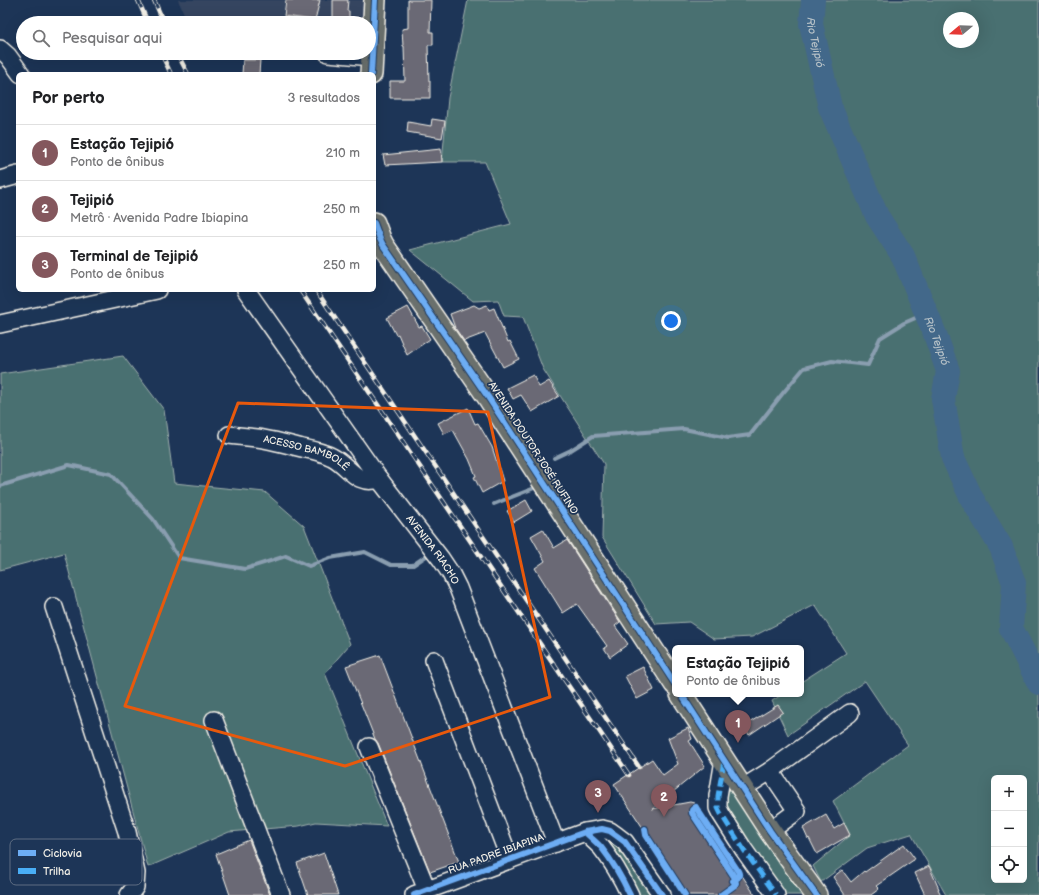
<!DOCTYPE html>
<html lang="pt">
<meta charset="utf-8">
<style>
body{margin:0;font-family:"Balsamiq Sans",sans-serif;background:#f2f2f2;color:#202124}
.controls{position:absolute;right:12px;bottom:12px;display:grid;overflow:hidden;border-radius:6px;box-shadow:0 4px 16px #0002}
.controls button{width:36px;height:36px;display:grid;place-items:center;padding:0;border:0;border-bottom:1px solid #e0e0e0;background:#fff;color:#202124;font:20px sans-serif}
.compass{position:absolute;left:943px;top:12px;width:36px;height:36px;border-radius:50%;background:#fff;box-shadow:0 4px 16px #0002;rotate:251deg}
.you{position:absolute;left:671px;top:321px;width:14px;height:14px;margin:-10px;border:3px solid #fff;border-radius:50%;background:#1a73e8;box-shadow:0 0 0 6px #1a73e833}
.badge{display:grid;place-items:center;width:26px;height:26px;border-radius:50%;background:#84575d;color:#fff;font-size:13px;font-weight:700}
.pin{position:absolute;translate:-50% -33px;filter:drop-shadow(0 1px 2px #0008)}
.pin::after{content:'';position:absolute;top:21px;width:14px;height:12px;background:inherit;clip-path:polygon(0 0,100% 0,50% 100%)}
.popup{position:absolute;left:672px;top:645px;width:132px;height:52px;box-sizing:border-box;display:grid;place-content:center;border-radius:6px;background:#fff;filter:drop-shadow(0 1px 3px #0005);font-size:13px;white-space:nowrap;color:#757577}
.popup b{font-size:15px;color:#202124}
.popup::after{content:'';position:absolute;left:50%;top:100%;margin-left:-8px;border:8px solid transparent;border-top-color:#fff}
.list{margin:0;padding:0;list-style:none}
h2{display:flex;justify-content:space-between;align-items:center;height:52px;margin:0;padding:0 16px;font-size:17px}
h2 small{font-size:13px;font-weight:400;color:#757577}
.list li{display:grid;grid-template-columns:26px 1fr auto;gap:12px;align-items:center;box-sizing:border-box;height:56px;padding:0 16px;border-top:1px solid #e0e0e0}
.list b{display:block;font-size:15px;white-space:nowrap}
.list p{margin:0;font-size:13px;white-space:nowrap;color:#757577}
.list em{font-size:13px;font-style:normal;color:#757577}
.icon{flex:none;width:22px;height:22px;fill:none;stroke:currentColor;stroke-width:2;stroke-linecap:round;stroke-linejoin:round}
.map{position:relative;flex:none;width:1039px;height:895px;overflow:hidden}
.search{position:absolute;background:#fff;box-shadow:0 4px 16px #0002;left:16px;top:16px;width:360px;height:44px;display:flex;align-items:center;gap:10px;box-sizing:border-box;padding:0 14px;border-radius:22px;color:#757577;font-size:15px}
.panel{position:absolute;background:#fff;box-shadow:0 4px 16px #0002;left:16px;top:72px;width:360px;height:220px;border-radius:6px}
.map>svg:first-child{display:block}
.built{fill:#344560}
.green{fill:#4a6f71;stroke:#9fb0ac;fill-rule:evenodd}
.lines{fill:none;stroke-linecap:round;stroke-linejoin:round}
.stream{stroke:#8a9eb0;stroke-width:4}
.river{stroke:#43678a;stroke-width:24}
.building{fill:#6b6974;stroke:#f4f1e8}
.minor-casing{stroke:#f4f1e8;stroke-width:20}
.major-casing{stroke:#f4f1e8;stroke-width:24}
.minor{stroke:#1d3557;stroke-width:17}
.major{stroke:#6a706d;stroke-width:21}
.rail-casing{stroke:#f4f1e8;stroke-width:4.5}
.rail{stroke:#1d3557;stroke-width:3;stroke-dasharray:9;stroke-linecap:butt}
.quiet{stroke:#49aef6;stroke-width:5;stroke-dasharray:10 5;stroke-linecap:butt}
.cycleway-casing{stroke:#1d3557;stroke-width:8}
.cycleway{stroke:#6dadf4;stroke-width:6}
.marked{fill:none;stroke:#e8590c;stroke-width:3;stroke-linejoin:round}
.labels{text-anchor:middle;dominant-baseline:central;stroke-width:3.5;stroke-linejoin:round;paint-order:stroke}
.street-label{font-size:10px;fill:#f4f1e8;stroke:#1d3557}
.water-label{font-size:11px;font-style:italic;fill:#b6c1c7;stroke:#1d3557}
.key{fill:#1d3557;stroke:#5e6d82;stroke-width:1}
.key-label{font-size:11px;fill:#f4f1e8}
</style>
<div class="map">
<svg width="1039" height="895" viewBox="0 0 1039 895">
<rect width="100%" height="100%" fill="#1d3557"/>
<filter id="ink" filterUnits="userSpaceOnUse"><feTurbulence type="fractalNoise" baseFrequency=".025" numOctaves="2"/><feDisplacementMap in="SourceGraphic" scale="8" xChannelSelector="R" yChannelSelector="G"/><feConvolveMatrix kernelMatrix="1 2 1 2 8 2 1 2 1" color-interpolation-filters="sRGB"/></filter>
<g filter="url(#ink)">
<path class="built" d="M178,0h186l-1,23h-175z"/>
<path class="green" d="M468,0h571v895h-93l-35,-61 -44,14 -46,34 -8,-16 37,-31 -17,-34 75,-56 -43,-64 -77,54 -16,-34 11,-7h18v-12l45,-29 -31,-48 -63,32 -38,2 -25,-17 -33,2 -54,-87 2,-73 -61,-95 -20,-52 -19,-1 -6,-16 -25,1 -63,-51 101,-26 -26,-62h-43l6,-64zM949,18h24v24h-24zM994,778h30v102h-30z
M123,356l41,54 10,73 91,9 39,34 46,118 -25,29 62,153 -71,-4 -17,4 -70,6 -81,35 -84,-314 -64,17v-196z
M726,773l75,122h-22l-61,-88z
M603,828l62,67h-36l-41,-64z"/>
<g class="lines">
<path class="stream" d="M554,458l17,-8 22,-14 91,-7 44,9 22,-3 33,-42 21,-25 28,-7 36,4 12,-27 24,-15 23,-10
M0,486l69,-21 42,9 42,45 26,39 66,11 41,-13 23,10 21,-8 35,-6 26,13h22l16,-11
M494,504l38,-15"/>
<path class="river" id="s1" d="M813,0l-2,24 19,83 47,109 26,40 33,81 12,34 -5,28 10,59 19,41 29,48 13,36 -3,45 28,55"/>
</g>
<path class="building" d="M286,0h34l-5,20 -31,-4z
M333,0h15l-1,11h2v10l-9,2h-7z
M408,0h23l-1,32h3v13h-5l1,36h1v17h-40v-17h15l-1,-35h-1l-1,-17 6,-1z
M243,60h17l-1,14h-17z
M432,119l13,2 -3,17 -35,-6 1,-10 23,4z
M441,149l1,13 -57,3 -2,-10z
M474,305l5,3 8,-3 2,5 5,-2 14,34 2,-1 9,18 -16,8 -18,-34 -21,8 -9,-13 -5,-14z
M408,307l11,20 3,-1 8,13 -23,16 -9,-21 -2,1 -9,-17z
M533,375l6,12 10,-6 10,15 -27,16 -11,-17 -8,4 -6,-11z
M468,408l7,16 3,-1 14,24 11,34 -21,12 -8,-16 2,-1 -7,-17 -16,-29 -9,4 -6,-11z
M526,500l6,11 -18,11 -7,-11z
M543,529l11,19 13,-8 53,82 -5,4 13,18 -18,13 -6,-9 3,-2 -30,-42 -14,9 -28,-45 10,-7 -14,-25z
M380,655l79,207 -29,10 -52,-129 -3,-4 -29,-73z
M643,667l11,23 -17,9 -12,-23z
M778,705l5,7 -34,23 -5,-9z
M688,728l4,11 -3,2 16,25 -53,43 38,-7 4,1 61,92h-73l-5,-8 1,-6 -64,-97 38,-25 11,16 15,-11 -10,-26z
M826,815l8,14 10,-6 6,12 -33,19 -8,-16 -1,1 -5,-11z
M249,840l21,55h-40l-14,-41z
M904,844l11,15 -39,27 3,3 -8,6h-26l-12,-18 9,-7 9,12 13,-11 1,1z
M324,853l14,42h-30l-11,-32z
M929,866l10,23h-1l3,6h-16l-10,-22z"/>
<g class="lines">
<defs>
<g id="minor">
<path d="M0,49l8,7 13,18"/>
<path d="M328,53l44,4"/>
<path d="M0,180l18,-5"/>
<path id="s2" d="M246,290l133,189 62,80 10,15 7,14 98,255"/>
<path d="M0,324l157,-34"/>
<path id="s3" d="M229,435c9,1 19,2 28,3 15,2 30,6 45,10 10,2 21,4 30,9 18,9 23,29 47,22"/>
<path d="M54,607l73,225 9,41 -1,14 -6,8"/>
<path d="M434,660l76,200"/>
<path d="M214,720l67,175"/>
<path d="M369,747l58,143"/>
<path d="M724,760l-6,36v12l3,6 23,36 32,45"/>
<path d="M770,771l27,40 -27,20"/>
<path d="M743,788l27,-17 80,-58"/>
<path d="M585,832c5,5 11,10 16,15 12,15 21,31 29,48"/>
<path d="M414,895l171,-63 17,-3 8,2 7,5 8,6 37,53"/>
</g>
<path id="major" d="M371,74l4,-74
M374,223l6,16 3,6 105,152 187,287
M681,694l89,137 46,64"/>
</defs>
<use href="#minor" class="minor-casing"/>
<use href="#major" class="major-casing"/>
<use href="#minor" class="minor"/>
<use href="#major" class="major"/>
<defs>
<path id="rail" d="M138,0l10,23
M154,0l10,23
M161,53l10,21
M177,53l11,21
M300,290l329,485
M316,290l323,477"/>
</defs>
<use href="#rail" class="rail-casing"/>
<use href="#rail" class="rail"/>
<path class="quiet" d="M724,761l-6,35v12l3,6 23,36 32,45"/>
<defs>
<path id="cycleway" d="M371,74l4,-74
M374,223l6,16 3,6 105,152 187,287
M681,694l89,137 46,64
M645,829l1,6 39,60
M585,832c5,5 11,10 16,15 12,15 21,31 29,48
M414,895l171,-63 17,-3 8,2 7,5 8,6 37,53
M721,895l14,-10 1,-2 -1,-5 -43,-65v-3l2,-2 2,-1 1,2 41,62c3,5 0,7 -5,10"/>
</defs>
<use href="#cycleway" class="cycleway-casing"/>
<use href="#cycleway" class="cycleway"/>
</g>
</g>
<path class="marked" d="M238,403l250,9 62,285 -205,69 -220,-60z"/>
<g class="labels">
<g class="street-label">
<text transform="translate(533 448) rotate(57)">AVENIDA DOUTOR JOSÉ RUFINO</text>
<text stroke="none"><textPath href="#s3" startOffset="80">ACESSO BAMBOLÊ</textPath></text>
<text stroke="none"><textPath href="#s2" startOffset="320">AVENIDA RIACHO</textPath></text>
<text transform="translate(496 854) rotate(-20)">RUA PADRE IBIAPINA</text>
</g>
<g class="water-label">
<text stroke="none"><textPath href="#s1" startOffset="43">Rio Tejipió</textPath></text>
<text stroke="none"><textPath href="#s1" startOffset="367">Rio Tejipió</textPath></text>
</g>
</g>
<rect x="10" y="839" width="132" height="46" rx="6" class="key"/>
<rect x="18" y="850" width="18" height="6" fill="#6dadf4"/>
<rect x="18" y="868" width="18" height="6" fill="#49aef6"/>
<g class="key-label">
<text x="43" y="857">Ciclovia</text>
<text x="43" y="875">Trilha</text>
</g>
</svg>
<div class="controls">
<button>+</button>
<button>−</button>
<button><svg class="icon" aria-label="locate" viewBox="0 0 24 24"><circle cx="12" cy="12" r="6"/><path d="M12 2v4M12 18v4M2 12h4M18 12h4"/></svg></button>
</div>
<svg class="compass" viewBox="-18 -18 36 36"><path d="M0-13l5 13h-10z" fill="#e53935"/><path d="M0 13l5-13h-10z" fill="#757577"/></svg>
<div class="you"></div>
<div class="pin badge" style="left:738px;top:743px">1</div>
<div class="popup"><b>Estação Tejipió</b>Ponto de ônibus</div>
<div class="pin badge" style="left:664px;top:817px">2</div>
<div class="pin badge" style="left:598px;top:813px">3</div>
<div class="search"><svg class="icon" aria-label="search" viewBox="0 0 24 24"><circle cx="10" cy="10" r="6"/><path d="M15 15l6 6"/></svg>Pesquisar aqui</div>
<section class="panel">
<h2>Por perto<small>3 resultados</small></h2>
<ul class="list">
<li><span class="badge">1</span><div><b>Estação Tejipió</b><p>Ponto de ônibus</p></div><em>210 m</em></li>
<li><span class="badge">2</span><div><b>Tejipió</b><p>Metrô · Avenida Padre Ibiapina</p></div><em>250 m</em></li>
<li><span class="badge">3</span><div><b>Terminal de Tejipió</b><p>Ponto de ônibus</p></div><em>250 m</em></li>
</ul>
</section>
</div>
